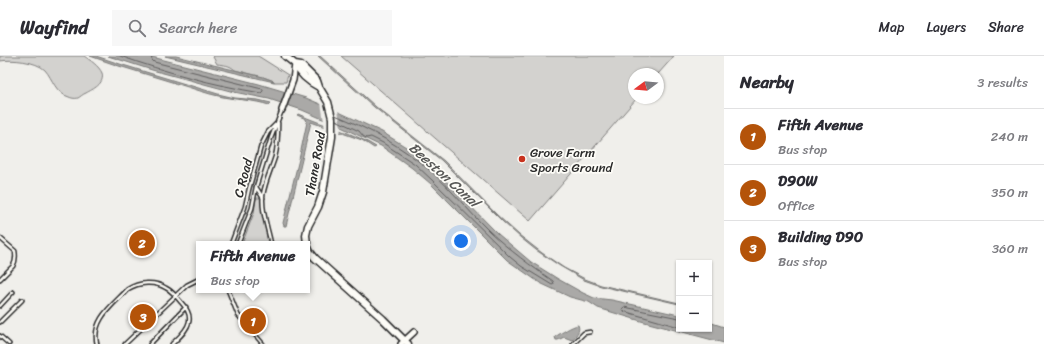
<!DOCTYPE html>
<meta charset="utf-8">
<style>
body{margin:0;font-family:Sriracha,sans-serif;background:#f7f7f7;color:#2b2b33}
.controls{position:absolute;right:12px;bottom:12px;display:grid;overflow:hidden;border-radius:0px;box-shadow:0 1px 3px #0004}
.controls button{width:36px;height:36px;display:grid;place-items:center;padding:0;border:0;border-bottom:1px solid #e1e1e2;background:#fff;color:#2b2b33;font:20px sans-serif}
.compass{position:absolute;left:628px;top:12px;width:36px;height:36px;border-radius:50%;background:#fff;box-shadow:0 1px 3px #0004;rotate:254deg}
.you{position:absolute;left:461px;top:185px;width:14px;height:14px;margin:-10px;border:3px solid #fff;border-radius:50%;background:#1a73e8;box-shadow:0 0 0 6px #1a73e833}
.badge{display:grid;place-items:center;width:26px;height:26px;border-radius:50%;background:#b45309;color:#fff;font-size:13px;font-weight:700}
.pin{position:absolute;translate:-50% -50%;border:2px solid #fff;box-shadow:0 1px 4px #0006}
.popup{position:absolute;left:196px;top:185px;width:114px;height:52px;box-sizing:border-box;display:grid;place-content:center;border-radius:0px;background:#fff;filter:drop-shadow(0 1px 3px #0005);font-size:13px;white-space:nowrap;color:#7c7c81}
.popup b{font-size:15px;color:#2b2b33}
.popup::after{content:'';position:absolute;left:50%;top:100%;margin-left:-8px;border:8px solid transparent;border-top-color:#fff}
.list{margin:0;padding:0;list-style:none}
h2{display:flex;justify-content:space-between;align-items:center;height:52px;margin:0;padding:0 16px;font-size:17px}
h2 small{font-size:13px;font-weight:400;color:#7c7c81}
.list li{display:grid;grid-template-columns:26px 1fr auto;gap:12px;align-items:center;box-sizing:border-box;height:56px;padding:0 16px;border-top:1px solid #e1e1e2}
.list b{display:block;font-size:15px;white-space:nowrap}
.list p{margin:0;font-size:13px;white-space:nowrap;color:#7c7c81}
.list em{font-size:13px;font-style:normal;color:#7c7c81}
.icon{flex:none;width:22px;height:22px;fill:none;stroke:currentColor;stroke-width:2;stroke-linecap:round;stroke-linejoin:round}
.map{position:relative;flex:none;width:724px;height:288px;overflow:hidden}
header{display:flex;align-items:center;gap:24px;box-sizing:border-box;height:56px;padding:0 20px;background:#fff;border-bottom:1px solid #e1e1e2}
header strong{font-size:19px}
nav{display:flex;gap:22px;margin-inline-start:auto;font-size:14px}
.search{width:280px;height:36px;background:#f7f7f7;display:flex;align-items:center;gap:10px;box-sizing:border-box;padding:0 14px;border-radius:0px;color:#7c7c81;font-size:15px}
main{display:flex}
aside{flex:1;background:#fff}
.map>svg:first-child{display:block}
.green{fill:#d3d2cf;stroke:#7f7e7d}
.water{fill:#aaa9a7;stroke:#777775}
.pier{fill:#f0efeb}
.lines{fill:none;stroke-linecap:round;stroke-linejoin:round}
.shore{stroke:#5e5d5d;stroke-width:1}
.service-casing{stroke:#2b2b2b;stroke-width:5.5}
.minor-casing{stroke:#2b2b2b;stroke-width:8}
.tertiary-casing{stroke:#2b2b2b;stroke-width:9}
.service{stroke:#fdfcf7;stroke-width:2.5}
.minor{stroke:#fdfcf7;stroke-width:5}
.tertiary{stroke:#fdfcf7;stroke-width:6}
.poi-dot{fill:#c8321e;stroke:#fdfcf7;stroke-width:1.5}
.labels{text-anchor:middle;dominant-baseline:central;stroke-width:3.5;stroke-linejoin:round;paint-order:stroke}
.poi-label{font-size:13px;fill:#2b2b2b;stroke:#fdfcf7;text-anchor:start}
.street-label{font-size:13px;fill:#2b2b2b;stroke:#fdfcf7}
.water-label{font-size:14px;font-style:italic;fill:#575756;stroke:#fdfcf7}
</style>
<header>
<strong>Wayfind</strong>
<div class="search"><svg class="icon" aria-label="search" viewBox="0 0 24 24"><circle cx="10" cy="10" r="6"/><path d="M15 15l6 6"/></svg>Search here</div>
<nav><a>Map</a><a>Layers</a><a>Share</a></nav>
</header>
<main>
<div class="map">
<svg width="724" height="288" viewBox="0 0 724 288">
<rect width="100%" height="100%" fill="#f0efeb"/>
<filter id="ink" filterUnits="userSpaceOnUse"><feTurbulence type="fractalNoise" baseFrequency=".025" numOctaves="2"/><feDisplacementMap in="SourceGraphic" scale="8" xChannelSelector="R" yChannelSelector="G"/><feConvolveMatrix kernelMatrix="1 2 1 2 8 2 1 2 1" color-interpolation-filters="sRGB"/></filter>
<g filter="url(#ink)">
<path class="green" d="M0,0h84c6,4 15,10 18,17 3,11 -9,16 -16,20 -3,1 -6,4 -8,5 -3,1 -7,0 -9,-1 -14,-4 -16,-18 -24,-27 -9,-9 -33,-11 -45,-9z
M214,0h44l30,19 -2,7h-12v-1l-11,-4 -28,-7c-5,-5 -11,-5 -18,-6l-4,-7z
M341,0h333l-16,18h-24v24h3l-107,123z
M256,142h5l1,11 6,35h-26l12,-31z"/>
<path class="water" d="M90,0h6l27,9 95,29 17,4 23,2 13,3 -2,2c-15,-5 -31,-5 -46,-8 -16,-3 -31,-9 -45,-13l-1,1 -2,-1v-1l-56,-17z
M108,0h40l111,28 47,14 35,15 41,19 24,15 28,22 64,65 33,28 27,17 25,14 11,5 18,2 67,15v14h30v-7l15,5v16l-83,-22 -43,-13 -9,-6 -19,-5 -30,-14 -33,-23 -76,-76 -19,-16 -31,-22 -40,-19 -39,-17 -33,-11 -35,-7 -82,-22z
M165,0h11l87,21 11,4v1z
M318,0h2l56,51 68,54 53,54 22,20 23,18 22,15 21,11 16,6 78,18v1l-78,-18 -17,-6 -24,-14 -24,-16 -15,-12 -18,-16 -62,-62 -67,-53z
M298,58c26,12 55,18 78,33l-2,1 -12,-8 -51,-18 -25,104h-2l-1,-3 17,-68 7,-33 -1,-3 -9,-4z
M578,269c3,6 -3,11 -6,15l-8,-3 -6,3h-2l-1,-3c6,-4 17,-11 23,-12z"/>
<path class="pier" d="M321,47l17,7 3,17 -1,7 -15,-5 -1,-6 12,4 -12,-5z"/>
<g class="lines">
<path class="shore" d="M120,0c45,16 94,29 141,37l2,-2v-2l-5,-1 -104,-26 -2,-2 -1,-4
M335,59c35,14 68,32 97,57 20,18 37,40 57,59 20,19 42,35 64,50l1,3 -2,1 -31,-19 -11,-9 -77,-76 -18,-17 -32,-21 -12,-6 -5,1 -3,-2 -4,-5 -23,-11
M679,262l-55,-11 -2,2 1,2 56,16"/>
<defs>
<path id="service" d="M256,131l7,11
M0,182l15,13c1,6 1,10 -2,15l-13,13
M231,188l14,-37 4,-18 12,-43 7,-14 8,-8
M238,188l14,-36 4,-21 15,-49 11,-28
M271,188c-3,-16 -10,-33 -8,-49 2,-13 8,-25 12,-38 3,-11 3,-22 3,-34
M228,234l10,25 25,29
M0,250l13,-14
M0,266l22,-22
M0,280l9,8
M97,288c-6,-24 16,-39 31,-55 11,-7 27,-8 38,-1 6,3 10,8 14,13 5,6 11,12 9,21 -2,9 -11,16 -17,22
M125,288l62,-59 12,-6
M150,288l36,-37
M573,288l11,-11 6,-1"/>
<path id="minor" d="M282,54l11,-30 2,-16
M401,288l13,-12"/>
<path id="tertiary" d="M285,0l10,8 6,1 16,16 2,6 9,15 4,16v19l-9,55 -5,15 -10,19 -2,9 1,9
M295,8c5,11 14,18 24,23
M307,189l3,7 5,6 68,61 25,25"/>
</defs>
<use href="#service" class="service-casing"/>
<use href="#minor" class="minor-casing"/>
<use href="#tertiary" class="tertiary-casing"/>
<use href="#service" class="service"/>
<use href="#minor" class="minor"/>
<use href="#tertiary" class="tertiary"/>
</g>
</g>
<circle class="poi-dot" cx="522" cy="103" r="4"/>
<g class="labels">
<g class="poi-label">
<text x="530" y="96">Grove Farm<tspan x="530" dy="15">Sports Ground</tspan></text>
</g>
<g class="street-label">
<text transform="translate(315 108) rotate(-80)">Thane Road</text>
<text transform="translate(243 122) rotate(-75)">C Road</text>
</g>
<g class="water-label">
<text transform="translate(444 119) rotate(42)">Beeston Canal</text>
</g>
</g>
</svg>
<div class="controls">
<button>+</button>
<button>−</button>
</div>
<svg class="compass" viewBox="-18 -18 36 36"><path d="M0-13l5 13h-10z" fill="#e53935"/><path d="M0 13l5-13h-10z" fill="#7c7c81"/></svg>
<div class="you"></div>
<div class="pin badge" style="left:253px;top:265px">1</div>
<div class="popup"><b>Fifth Avenue</b>Bus stop</div>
<div class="pin badge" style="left:142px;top:187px">2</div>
<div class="pin badge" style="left:143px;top:261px">3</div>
</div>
<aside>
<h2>Nearby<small>3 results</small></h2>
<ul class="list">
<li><span class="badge">1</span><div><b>Fifth Avenue</b><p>Bus stop</p></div><em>240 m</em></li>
<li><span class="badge">2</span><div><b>D90W</b><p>Office</p></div><em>350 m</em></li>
<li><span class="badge">3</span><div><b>Building D90</b><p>Bus stop</p></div><em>360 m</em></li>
</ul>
</aside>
</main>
